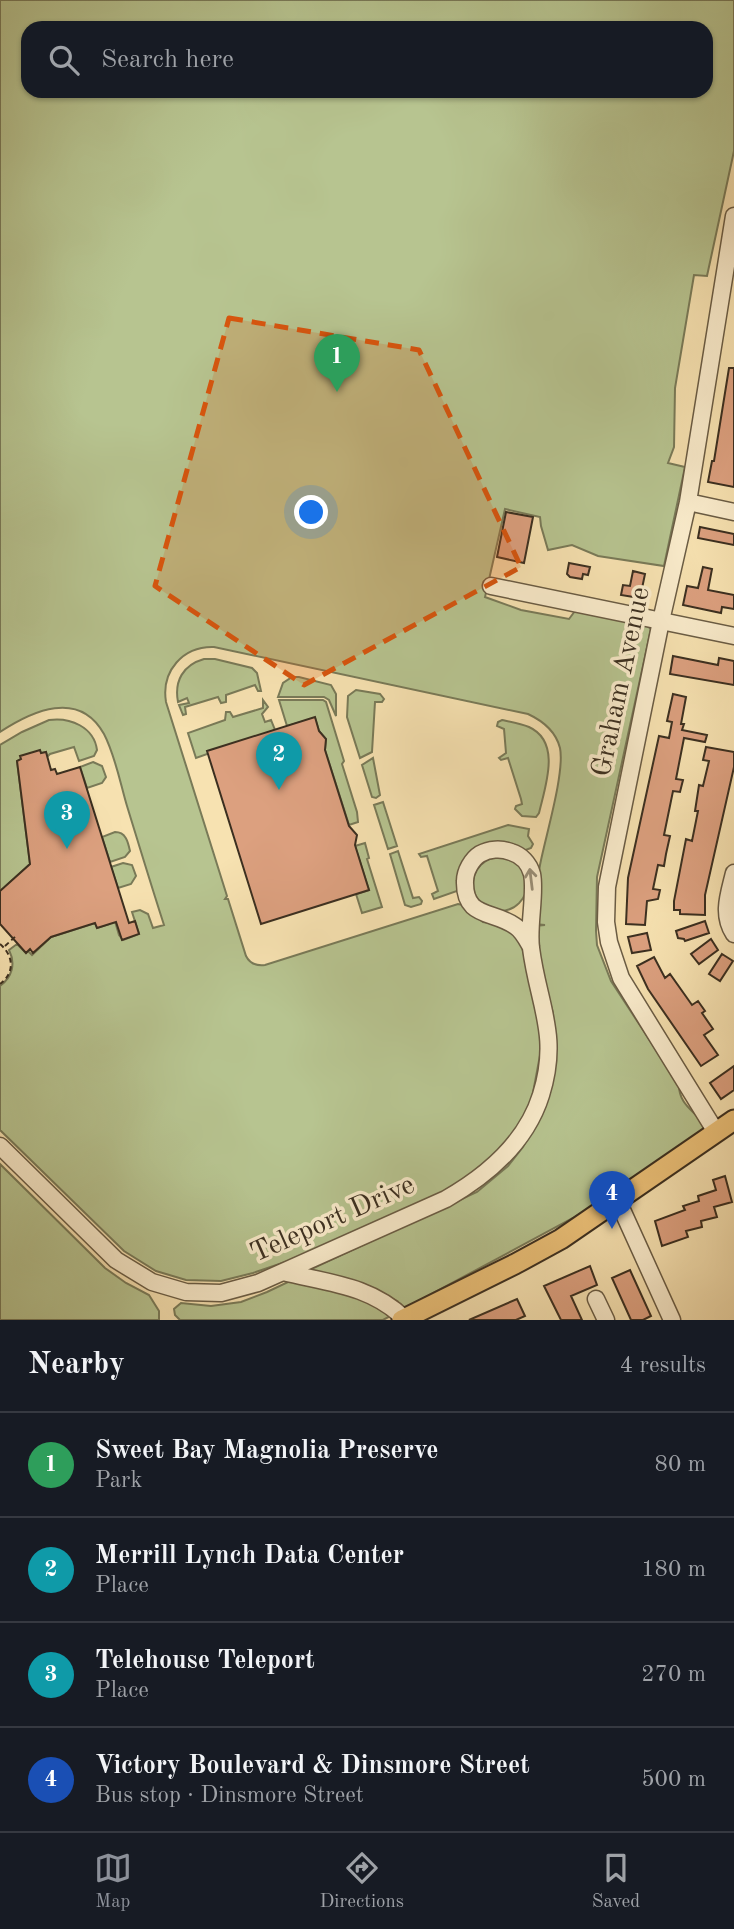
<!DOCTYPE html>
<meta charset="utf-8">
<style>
body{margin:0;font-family:"Old Standard TT",serif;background:#242831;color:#f1f3f6}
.you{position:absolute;left:312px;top:513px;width:24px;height:24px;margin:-18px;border:5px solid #fff;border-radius:50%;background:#1a73e8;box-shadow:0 0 0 10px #1a73e833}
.badge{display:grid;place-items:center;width:46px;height:46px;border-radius:50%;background:#8c9099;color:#fff;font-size:23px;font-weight:700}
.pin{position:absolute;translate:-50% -58px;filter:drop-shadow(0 2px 4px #0008)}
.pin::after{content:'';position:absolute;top:37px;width:24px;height:21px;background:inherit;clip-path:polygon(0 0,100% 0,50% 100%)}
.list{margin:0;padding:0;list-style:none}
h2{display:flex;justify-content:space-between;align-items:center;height:91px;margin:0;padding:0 28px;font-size:30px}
h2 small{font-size:23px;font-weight:400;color:#9ea1a6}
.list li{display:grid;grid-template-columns:46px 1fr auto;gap:21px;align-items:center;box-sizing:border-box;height:105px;padding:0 28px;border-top:2px solid #363941}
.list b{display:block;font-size:26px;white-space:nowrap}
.list p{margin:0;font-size:23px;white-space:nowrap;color:#9ea1a6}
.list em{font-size:23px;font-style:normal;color:#9ea1a6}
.icon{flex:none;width:38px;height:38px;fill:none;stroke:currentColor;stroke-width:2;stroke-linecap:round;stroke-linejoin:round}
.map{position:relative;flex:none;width:734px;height:1320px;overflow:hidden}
.search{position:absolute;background:#171b24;box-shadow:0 2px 5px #0004;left:21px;right:21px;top:21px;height:77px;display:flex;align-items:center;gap:18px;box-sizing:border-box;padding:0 24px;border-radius:21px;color:#9ea1a6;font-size:26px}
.sheet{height:511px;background:#171b24}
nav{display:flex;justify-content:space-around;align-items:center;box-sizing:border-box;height:98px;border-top:2px solid #363941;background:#171b24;font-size:19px;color:#9ea1a6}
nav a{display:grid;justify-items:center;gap:4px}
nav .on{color:#8c9099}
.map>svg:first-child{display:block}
.green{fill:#b7c490;stroke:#797a58;stroke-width:2;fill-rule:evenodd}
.building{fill:#dca07f;stroke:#3b2f20;stroke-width:2}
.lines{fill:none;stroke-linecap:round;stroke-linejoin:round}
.minor-casing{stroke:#6a5c44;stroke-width:19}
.major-casing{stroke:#3b2f20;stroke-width:23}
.path{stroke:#3b2f20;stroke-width:2;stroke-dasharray:5 3.5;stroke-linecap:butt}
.minor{stroke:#faeccc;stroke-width:16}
.major{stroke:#ecc178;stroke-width:19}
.oneway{stroke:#9a8e76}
.marked{fill:#d7550e;fill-opacity:0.2;stroke:#d7550e;stroke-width:5;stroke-dasharray:14 9;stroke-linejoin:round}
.labels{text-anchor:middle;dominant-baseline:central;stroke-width:7;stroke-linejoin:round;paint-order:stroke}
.street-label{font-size:28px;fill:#3b2f20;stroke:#faeccc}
</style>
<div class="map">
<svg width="734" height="1320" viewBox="0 0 734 1320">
<rect width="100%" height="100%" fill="#f7e2b1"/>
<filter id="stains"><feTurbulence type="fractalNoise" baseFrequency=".00286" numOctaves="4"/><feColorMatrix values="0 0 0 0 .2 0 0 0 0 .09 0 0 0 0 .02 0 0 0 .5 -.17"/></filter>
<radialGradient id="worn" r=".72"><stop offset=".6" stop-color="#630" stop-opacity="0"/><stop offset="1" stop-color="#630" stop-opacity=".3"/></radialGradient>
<path class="green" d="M0,0h734v151l-27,125 -13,-1 -19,113 -1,59 -6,16 17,4 -21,99 -66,-10 -26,-11 -24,5 -7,-24 -1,-9 -35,-8 -20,88 36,13 48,9 6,-8 71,14 5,4 -54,248 -1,54 1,14 14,36 68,104c0,24 23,28 25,44l-52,42 -79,47 -190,102h-203l-5,-5 -1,-6 7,-6 30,3 30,-4 26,-10 23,-11 71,15 21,15 15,-10 -26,-14 -64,-16 170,-79 31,-26 15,-19 21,-37 11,-44 -2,-53 -12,-43 -7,-44 11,-1 -11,-1c2,-19 2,-39 6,-59 5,-27 25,-92 20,-117 -4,-16 -17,-27 -32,-34l-314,-67c-31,-1 -53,24 -48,55l61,194 -2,3h3l18,57c4,8 11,10 19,9l193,-61 5,1 20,17 19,3 18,14 19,77 2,34 -9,48 -11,25 -19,27 -49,39 -150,67 -50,17 -32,8 -35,-1 -30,-9 -32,-20 -124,-121v-144c12,-9 16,-22 9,-36l8,-6 9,9 2,-2 4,4 19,-18 44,-14 2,5 12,-4 -1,-5 6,-1 5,17 4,5 16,-6 -7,-22 8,-2 8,4 5,14 11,-3c-13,-40 -25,-80 -37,-119 -7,-24 -12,-51 -23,-72 -25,-45 -72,-23 -104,-2zM28,28h678v63h-678z
M204,659h11l37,9 5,5 4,18h-3l-3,-6 -29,10v7l-5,1 -3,-6 -33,10 1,7 -3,1 -4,-10 10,-2 -2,-5 -9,4c-4,-21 5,-37 26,-43z
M292,677h7l32,8 5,9v22l-7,-16 -5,-3h-46l5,-14z
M356,690l24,4 4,5 -2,3h-7l-3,50 -12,6 -13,-41 1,-21z
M263,700l5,7 -6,7 3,8 6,-2 4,10 -79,28 -8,-25 37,-13 1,-8h4l3,5 30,-9z
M279,700h44l3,2 18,59 -2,3 15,48 1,10 -9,3 -24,-75 1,-11 -7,-8 -4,-13 -28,8z
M49,720c21,-3 45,7 48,30l-3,6 -15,5 -5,-14 -24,7 -3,3 -1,-5 -29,9 13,103 -30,27v-146l22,-13z
M502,720c9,2 19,4 27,7 33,15 16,60 10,86l-3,4 -14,-1 -7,-7 1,-3 6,-2 -1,-5 -13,-41 -7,2 -2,-2 7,-5 -2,-24 -7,-3 1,-4z
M373,758l7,37 -4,3 -4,-1 -10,-32z
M93,762l9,4 4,11 -4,6 -15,5 -7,-21z
M383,802l14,44 -9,3 -14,-44z
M508,825l21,4 -1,7 5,8 -2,4 -8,3 -32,-5 -34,45 -23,8 -2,-5 6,-3 -11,-35 -6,1 -2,-3z
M115,832c11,0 13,10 15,19l-5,6 -15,5 -8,-25z
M365,843l4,15 -2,1 15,48 -20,6 -6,-19 13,-4 -14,-44z
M398,851l15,47 6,-1 3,4 -1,3 -10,3 -6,-2 -15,-51z
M473 884a27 27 0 1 1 54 0a27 27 0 1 1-54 0Z
M123,863l9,2 4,11 -5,8 -13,4 -7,-21z
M0,1164l105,104 21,15 23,12 10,16v9h-159z"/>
<path class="building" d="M729,368h5v119l-26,-5 4,-21h2z
M506,512l27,5 -9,46 -27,-6z
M700,527l34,7v11l-36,-7z
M569,563l21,4 -2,8 -5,-1 -1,5 -12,-2 -3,-3z
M703,567l9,2 -4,21 26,5v14l-12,-2 -1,6 -38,-8 4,-19 11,2z
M633,571l12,3 -5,24 -19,-3 2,-10 7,1z
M673,656l45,9 1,-7 15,3v24l-64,-11z
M673,694l13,3 -5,27h3l-2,6 25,5 -2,7 -21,-4 -8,41 7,1 -3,12 -7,-1 -9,44 6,1 -4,18 -2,12 -6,-1 -5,24 7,1 -2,9 -11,2 -2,24 -19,-1 2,-46 31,-142 10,2 3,-16 -5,-1z
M315,717l4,14 7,8 -1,11 24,76 8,9 -2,10 14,45 -108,34 -54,-173z
M706,747l28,5v15l-29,128v20l-25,-1v-4h-6v-9l12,-62 6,2 6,-30h-3l4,-26 4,1 6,-25 -6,-1z
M40,750l1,3 5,-1 5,18 4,-1 2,5 23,-7 49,156 6,-2 4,13 -17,6 -6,-18 -19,6 -2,-5 -44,14 -18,16 -3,-4 -4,4 -26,-29v-33l30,-27 -13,-103 4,-2 -1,-3z
M705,921l4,12 -24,8 -1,-2 -6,-1 -2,-7z
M647,933l4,17 -19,3 -4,-16z
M711,939l7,11 -19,14 -8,-10z
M722,954l11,7 -13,20 -11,-7z
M654,957l11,21 5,-4 22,31 6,-4 7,10 -3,2 11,16 -9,6 14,20 -17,11 -53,-77 -11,-23z
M734,1066v24l-13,9 -11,-16z
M725,1176l7,26 -18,5 3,10 -16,4 1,6 -16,4 2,6 -26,9 -7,-25 30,-11 -2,-4 16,-5 -1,-5 18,-6 -3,-10z
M590,1266l7,19 -26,11 11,24h-21l-17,-34z
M630,1270l21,46 -8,4h-12l-19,-42z
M517,1299l8,17 -9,4h-47z"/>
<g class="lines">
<defs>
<path id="minor" d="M688,502l46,10
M491,586l243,50
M734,873c-5,21 -13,41 0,61
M716,1132l-95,-154 -12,-36 -3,-20 1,-35 54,-266 27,-119 46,-286
M0,1146l116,114 36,22 34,10 35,1 37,-10 188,-84c42,-24 80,-56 95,-104 19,-60 -3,-91 -10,-147 -3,-22 5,-55 1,-74 -3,-11 -11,-19 -21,-22 -10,-4 -22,-3 -31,2 -8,5 -15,17 -15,27 -1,38 28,29 50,45 7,4 12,14 16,21
M618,1201l54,119
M283,1272c45,11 87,13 122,47
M596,1299l10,21"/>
<path id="major" d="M402,1320l113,-56 46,-25 173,-119"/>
</defs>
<use href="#minor" class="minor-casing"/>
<use href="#major" class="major-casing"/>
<path class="path" d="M0,944c14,12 15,29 0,40
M5,946l12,-11"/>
<use href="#minor" class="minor"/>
<use href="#major" class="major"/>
</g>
<defs><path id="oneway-shaft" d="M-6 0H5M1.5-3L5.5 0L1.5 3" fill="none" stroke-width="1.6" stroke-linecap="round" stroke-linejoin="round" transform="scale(1.75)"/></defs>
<use class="oneway" href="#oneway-shaft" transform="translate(531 879) rotate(-97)"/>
<path class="marked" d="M229,318l190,32 102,217 -217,118 -149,-99z"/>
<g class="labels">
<g class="street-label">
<text transform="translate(622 682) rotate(-78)">Graham Avenue</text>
<text transform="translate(333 1220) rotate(-24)">Teleport Drive</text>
</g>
</g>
<rect width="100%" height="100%" filter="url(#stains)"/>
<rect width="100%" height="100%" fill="url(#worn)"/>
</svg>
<div class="you"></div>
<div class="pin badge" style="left:337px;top:392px;background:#2e9e5b">1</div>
<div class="pin badge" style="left:279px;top:790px;background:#0f9aa8">2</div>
<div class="pin badge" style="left:67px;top:849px;background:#0f9aa8">3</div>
<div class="pin badge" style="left:612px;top:1229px;background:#1a4fb4">4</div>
<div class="search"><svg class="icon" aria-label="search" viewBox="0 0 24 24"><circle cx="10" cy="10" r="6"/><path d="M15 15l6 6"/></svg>Search here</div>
</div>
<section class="sheet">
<h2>Nearby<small>4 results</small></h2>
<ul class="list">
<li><span class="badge" style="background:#2e9e5b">1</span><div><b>Sweet Bay Magnolia Preserve</b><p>Park</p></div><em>80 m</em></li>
<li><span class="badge" style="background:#0f9aa8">2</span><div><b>Merrill Lynch Data Center</b><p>Place</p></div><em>180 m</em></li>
<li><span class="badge" style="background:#0f9aa8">3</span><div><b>Telehouse Teleport</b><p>Place</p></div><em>270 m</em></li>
<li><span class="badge" style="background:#1a4fb4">4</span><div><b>Victory Boulevard &amp; Dinsmore Street</b><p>Bus stop · Dinsmore Street</p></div><em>500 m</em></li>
</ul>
</section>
<nav>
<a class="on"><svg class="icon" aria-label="map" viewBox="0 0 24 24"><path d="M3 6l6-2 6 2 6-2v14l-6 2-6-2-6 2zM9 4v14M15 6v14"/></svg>Map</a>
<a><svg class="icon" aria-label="directions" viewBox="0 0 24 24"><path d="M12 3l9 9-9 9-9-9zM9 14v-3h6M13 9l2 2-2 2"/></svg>Directions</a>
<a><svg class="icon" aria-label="saved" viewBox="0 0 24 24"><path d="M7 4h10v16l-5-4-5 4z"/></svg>Saved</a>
</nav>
